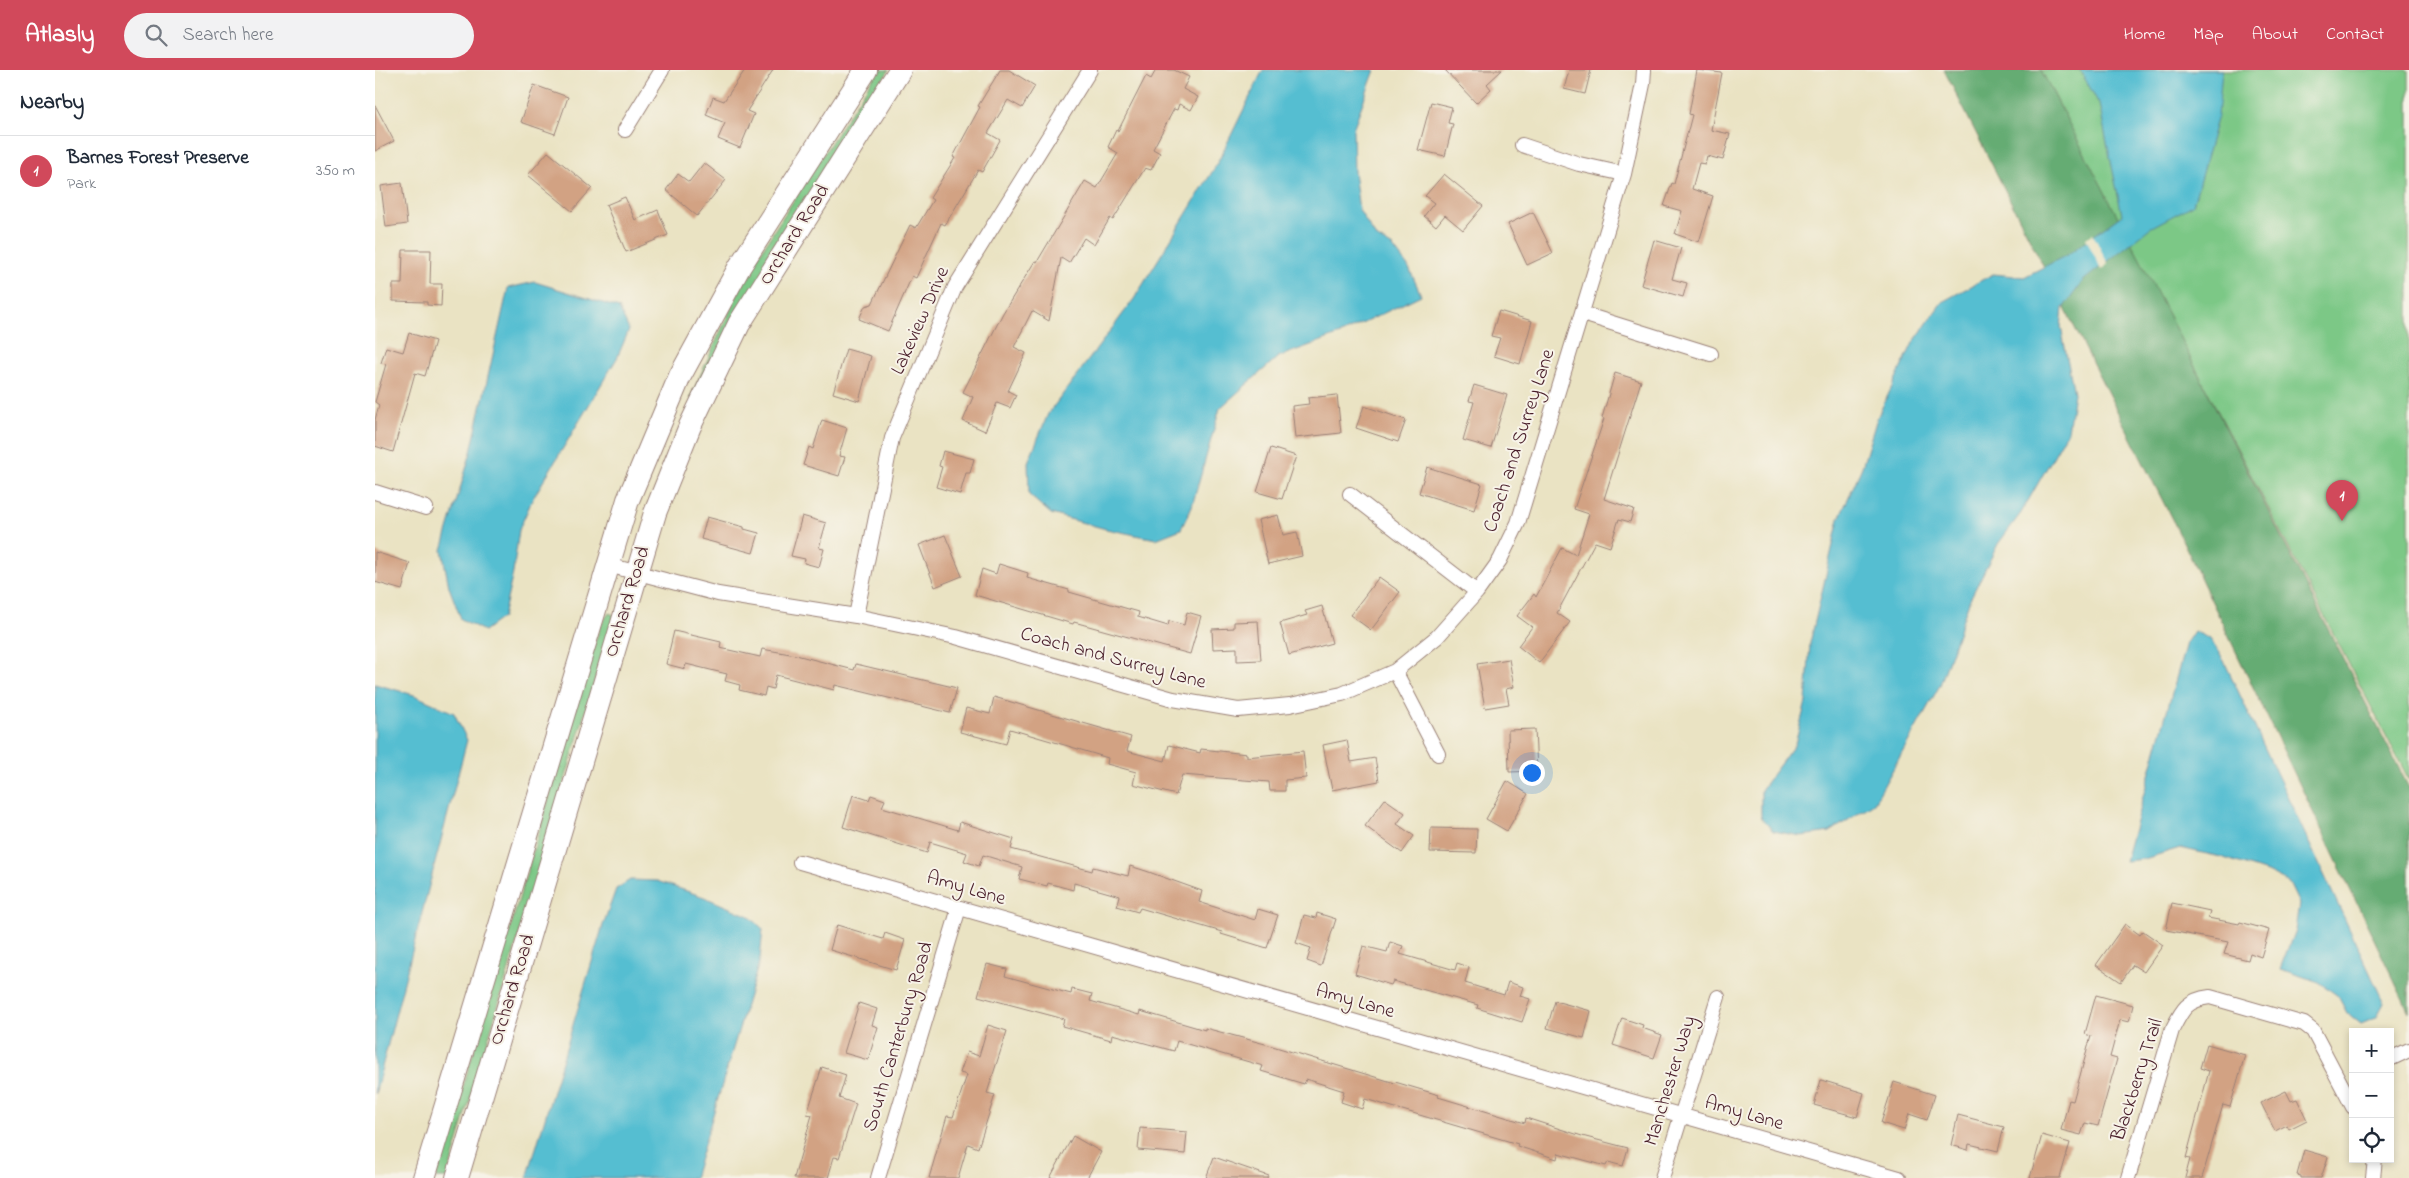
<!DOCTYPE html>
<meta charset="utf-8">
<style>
body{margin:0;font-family:"Indie Flower",sans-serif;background:#f2f2f3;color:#1f2937}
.controls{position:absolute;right:15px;bottom:15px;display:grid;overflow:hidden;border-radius:0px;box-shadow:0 2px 8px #0003}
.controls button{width:45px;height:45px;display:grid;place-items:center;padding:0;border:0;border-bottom:1px solid #e0e1e3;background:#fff;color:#1f2937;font:25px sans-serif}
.you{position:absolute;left:1156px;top:702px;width:18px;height:18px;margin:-12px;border:4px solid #fff;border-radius:50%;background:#1a73e8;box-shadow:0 0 0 8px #1a73e833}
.badge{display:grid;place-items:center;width:32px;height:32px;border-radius:50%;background:#d1495b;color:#fff;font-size:16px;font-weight:700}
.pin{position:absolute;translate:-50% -41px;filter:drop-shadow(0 1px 2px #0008)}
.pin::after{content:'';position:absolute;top:26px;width:18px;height:15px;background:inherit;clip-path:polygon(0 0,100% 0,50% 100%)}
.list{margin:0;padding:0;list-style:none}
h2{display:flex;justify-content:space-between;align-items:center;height:65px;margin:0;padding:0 20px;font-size:21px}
h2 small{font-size:16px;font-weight:400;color:#747a83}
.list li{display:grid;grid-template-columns:32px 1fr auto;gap:15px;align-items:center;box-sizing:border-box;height:70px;padding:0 20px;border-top:1px solid #e0e1e3}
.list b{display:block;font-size:19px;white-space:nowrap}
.list p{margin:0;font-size:16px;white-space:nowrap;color:#747a83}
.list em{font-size:16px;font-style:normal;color:#747a83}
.icon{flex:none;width:28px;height:28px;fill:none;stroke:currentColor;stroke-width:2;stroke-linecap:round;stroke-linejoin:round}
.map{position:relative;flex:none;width:2034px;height:1108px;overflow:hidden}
header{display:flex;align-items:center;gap:30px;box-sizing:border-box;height:70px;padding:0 25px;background:#d1495b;color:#fff}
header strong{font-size:24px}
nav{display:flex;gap:28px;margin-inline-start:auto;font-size:18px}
.search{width:350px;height:45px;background:#f2f2f3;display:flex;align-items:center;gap:12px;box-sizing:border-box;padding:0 18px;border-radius:28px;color:#747a83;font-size:19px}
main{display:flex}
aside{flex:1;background:#fff}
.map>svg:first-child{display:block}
.green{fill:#7cc886;stroke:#637458}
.forest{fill:#65ac73;stroke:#58664f}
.water{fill:#55bed1;stroke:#506e7e}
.pier{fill:#eae3c3}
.building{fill:#d2a283}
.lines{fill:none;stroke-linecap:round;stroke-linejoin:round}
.street-casing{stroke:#9a8177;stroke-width:16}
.primary-casing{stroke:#9a8177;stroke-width:24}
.street{stroke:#fff;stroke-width:14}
.primary{stroke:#fff;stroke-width:22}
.labels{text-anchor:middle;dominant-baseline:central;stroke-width:4;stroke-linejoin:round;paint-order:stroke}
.street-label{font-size:20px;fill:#4a1f2b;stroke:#f7f3e8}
</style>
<header>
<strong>Atlasly</strong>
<div class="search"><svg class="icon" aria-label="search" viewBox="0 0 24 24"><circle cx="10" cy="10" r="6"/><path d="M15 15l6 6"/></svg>Search here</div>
<nav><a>Home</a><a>Map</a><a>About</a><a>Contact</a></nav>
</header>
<main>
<aside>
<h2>Nearby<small></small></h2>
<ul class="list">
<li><span class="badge">1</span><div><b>Barnes Forest Preserve</b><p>Park</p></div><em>350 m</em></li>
</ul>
</aside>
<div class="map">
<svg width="2034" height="1108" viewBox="0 0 2034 1108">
<rect width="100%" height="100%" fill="#f7f3e8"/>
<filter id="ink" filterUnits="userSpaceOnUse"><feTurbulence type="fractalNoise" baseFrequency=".02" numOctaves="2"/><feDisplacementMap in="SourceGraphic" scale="10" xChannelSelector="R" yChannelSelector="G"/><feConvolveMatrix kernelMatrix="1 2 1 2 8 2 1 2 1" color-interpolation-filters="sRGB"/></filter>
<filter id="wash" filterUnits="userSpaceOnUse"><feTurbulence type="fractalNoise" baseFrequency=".0096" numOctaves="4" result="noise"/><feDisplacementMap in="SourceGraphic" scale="20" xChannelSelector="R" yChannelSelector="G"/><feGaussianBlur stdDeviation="1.12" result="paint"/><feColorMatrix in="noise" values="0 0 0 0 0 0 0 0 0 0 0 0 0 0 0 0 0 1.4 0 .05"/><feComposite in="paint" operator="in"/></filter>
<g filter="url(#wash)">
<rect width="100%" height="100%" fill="#eae3c3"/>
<path class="green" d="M503,0h11l-197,329 -2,-1 54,-118 31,-51z
M1666,0h368v710z
M234,543l5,2 -167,563h-11l164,-552z"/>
<path class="forest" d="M1569,0h97l101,193 267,525v224l-230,-479z"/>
<path class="water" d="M888,0h112l-22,59 1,43 5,38 17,27 17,10 16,21 12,27 -78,38 -65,24 -58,51 -28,98 -11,23 -25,10 -50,-10 -55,-15 -22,-19 -1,-33 20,-48 86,-115 83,-135z
M1705,0h142l-4,46 -25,89 -43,23 -66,52 -21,28 -2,19 13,66 -6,38 -47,82 -23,31 -28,55 -30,86 -66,118 -44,29 -29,4 -28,-5 -12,-14v-27l34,-46 11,-42 4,-59 29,-124 23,-52 15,-49 36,-75 29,-41 51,-28 31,3 43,-22 55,-40 -23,-111z
M160,212l84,26 10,22 -12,28 -85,142 -13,30 -6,43 -10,44 -19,14 -23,-12 -12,-32 -7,-37 29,-98 37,-164z
M1819,561l16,8 14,22 160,342 -8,15 -15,6 -14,-11 -9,-17 -19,-14 -39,-13 15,-39 4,-26 -10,-21 -22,-11 -46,-15 -41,-9 -36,11 -19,2 61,-218z
M0,614l39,11 40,18 13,27 -92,354z
M255,810l27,1 47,16 45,19 14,13 -3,30 -66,219h-167l76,-253 13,-36z"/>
<path class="pier" d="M1718,164l15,30 -7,6 -15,-32z"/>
<g id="blocks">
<path class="building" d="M370,0h28l-26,41 7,3 -14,34 -22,-9 7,-16 -19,-8 7,-18 11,4z
M625,0h9l26,16 -13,22 -14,-8 -20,33 12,7 -18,32 -4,-2 -33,55 -4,-2 -25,55 -4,-2 -24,55 -29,-12 6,-13 7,-2 38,-79 6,3 17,-28 -3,-2 25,-40 -2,-1 27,-50 -2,-1z
M781,0h18l15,7 -6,12 15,8 -7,13 -12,-6 -2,6 -3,-1 -21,40 7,4 -9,17 -6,-2 -32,52 -3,-2 -16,27 -10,-7 -15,25 -8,-5 -12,63 -17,-10 -18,36 12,6 -18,38 8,4 -6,13 -13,-5 -12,28 -22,-10 10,-24 -10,-5 40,-79 32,-52 2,1 48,-81 12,7 21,-35 -10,-6 8,-17 2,1 28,-55 5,3z
M1070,0h57l-15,14 4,5 -15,14z
M1194,0h22l-6,24 -21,-5z
M1322,0l25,3 -11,57 19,4 -7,26 -16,-4 -2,8 -6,-1 -7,26 21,7 -14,46 -24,-8 7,-23 -18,-5 8,-23 2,1 18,-69 -3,-1z
M159,15l34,12 -13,37 -34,-12z
M1056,32l21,5 -4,16 5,1 -8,32 -27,-6z
M0,35l19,36 -19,10z
M173,82l44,36 -20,23 -44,-36z
M329,93l22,17 -29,36 -31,-26 12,-16 11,8z
M1069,104l39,32 -20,24 -18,-15 -9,11 -12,-10 10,-13 -9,-7z
M27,113l5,41 -21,3 -5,-41z
M250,127l10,23 23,-10 10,25 -42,17 -20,-47z
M1158,142l20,41 -26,12 -19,-41z
M1279,170l27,8 -9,31 15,4 -4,14 -42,-12z
M28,180h28l-1,34h12l-1,22 -14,-1v-3l-34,-1v-17h9z
M1124,241l33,10 -12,43 -26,-8 6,-18 -9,-2z
M34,263l26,8 -10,35 -10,-3 -22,79 -18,-6v-26l4,-15 -4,-3 11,-38 -5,-1 5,-16 17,5z
M471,279l25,7 -12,45 -26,-8z
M1240,303l26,8 -37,118 30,10 -4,13 -11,-3 -9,28 -15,-5 -38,71 13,9 -31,41 -21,-17 14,-19 -15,-11 17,-22 2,3 26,-49 14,7 13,-41 -15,-5 30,-90 -2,-1z
M1099,315l33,10 -16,53 -28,-8 11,-38 -5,-1z
M962,325l4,38 -46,5 -3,-32 17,-2 -1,-6z
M989,336l42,14 -8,22 -42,-14z
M447,350l25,8 -8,28 6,1 -6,19 -36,-11 6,-18 4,2z
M896,378l25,8 -14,43 -25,-7z
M568,381l31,8 -4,14h-4l-6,21 -24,-7 6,-20 -3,-1z
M1052,397l55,17 -8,26 -55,-17z
M903,445l5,20 14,-3 5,24 -34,8 -10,-44z
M427,446l24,7 -7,25 5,1 -5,18 -15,-4 1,-4 -14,-3z
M332,447l37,10v2l15,4 -6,20 -52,-14z
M570,465l17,41 -27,11 -16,-42z
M0,482l35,11 -8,27 -27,-8z
M624,494l29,9 -1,5 42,12v2l70,20 -1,5 30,9 1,-5 15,4 3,-13 14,4 -11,38 -116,-32 -1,2 -98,-29 7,-26 14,5z
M1004,507l21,15 -29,38 -21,-15z
M947,536l10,37 -43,12 -9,-32 27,-8 -2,-4z
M883,551l3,39 -24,1v-13l-24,1 -1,-20 22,-1v-6z
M299,561l47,11 -1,6 40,9 2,-8 34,6 58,15 2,-6 101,24 -7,25 -115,-28 -1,5 -58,-15 -3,14 -7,-2 -2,9 -25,-6 1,-5 -15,-4 2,-7 -41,-10 -1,5 -19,-5z
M1134,589l5,28 -8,2 3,15 -24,4 -8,-44z
M619,627l137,40 -4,14 38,10 4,-16 31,8 1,-4 46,5v3l56,-6 3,27 -21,2v11h-15l-1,-9 -87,-7 -6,20 -43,-11 3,-12 -29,-8 1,-6 -40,-12 -58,-17 -4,15 -46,-12 6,-24 24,6z
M1160,659l2,42 -28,1 -1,-42z
M972,670l4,22 24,-4 4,23 -47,9 -9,-45z
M1132,711l21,13 -21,37 -21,-12z
M478,725l16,5 2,-5 14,5 -3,7 76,23 2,-8 54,17 -3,10 81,22 1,-4 35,9 2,-10 16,5 56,20 -3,11 56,18 3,-11 20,6 -11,33 -46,-14 1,-2 -82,-24 -2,4 -21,-6 3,-10 -46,-13 -1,7 -25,-7 -1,3 -28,-7 3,-12 -39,-12 -4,11 -15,-5 3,-8 -37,-11 -3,11 -84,-26z
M1010,729l20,14 -8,11 17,12 -12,17 -37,-27z
M1056,758l46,1 -1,24 -46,-1z
M1797,833l38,8 -2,7 31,6 1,-2 29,8 -8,27 -11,-4 -2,7 -24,-6 4,-12 -62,-12z
M942,843l19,6 -15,47 -14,-5 4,-13 -15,-5 8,-28 12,3z
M1750,854l15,11 3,-4 20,14 -19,27 -11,-7 -12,17 -25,-17z
M462,855l46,14 2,-6 20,7 -9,30 -66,-20z
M1015,872l13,4 -3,8 55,16 2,-7 12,4 -4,16 39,12 4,-13 15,5 -3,9 10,3 -8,23 -45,-14 1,-3 -85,-24 -2,4 -36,-11 8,-28 24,6z
M612,894l20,5 -2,7 66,18 1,-5 20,5 -2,7 49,14 1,-4 65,19v-2l64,17 126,38v-1l44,13 -1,2 87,26 1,-5 56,18 46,12 -5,18 -15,-4 -2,4 -48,-13 -1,6 -40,-13 1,-2 -153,-45 -3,10 -21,-7 3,-11 -38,-12 -2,5 -43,-13 2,-5 -86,-25 -3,10 -62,-17 -1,6 -49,-14 2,-7 -86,-23z
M1721,925l37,10 -4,17 -9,-2 -10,37 7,2 -19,67 -13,-3 -4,12 -20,-5 8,-30 4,1 18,-65 -6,-2z
M1180,931l36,10 -7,27 -37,-10z
M484,933l18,6 -5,16 6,2 -10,33 -24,-7z
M1247,948l21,7 -1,3 20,7 -8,23 -41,-13z
M613,955l19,6 -20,62 8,2 -17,53 -10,-4 -10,34h-29l18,-62 6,1 14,-42 -7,-2 7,-21 12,4z
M1832,974l38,11 -15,52 -7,-2 -21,73h-17l5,-19 -4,-1 23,-87 -9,-3z
M447,997l24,8 -7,23 17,6 -17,54 -5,-1 -6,21h-34l18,-63 -5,-1z
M1446,1010l43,13 -7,24 -43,-12z
M1519,1012l41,13 -8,25 -18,-6 -5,16 -23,-7z
M1911,1021l5,10 6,-2 10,21 -18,9 -2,-4 -12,6 -14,-28z
M1583,1045l46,12 -6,24 -29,-7 -1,6 -17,-5z
M765,1058l47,4 -2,22 -47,-4z
M1667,1065l28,8 -10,35h-30z
M698,1066l28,16 -14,26h-37z
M1929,1080l24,7 -7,21h-20v-2l-4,-1z
M839,1087l55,19 -1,2h-62z"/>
</g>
</g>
<g filter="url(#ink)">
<use href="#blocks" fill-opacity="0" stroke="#9a8177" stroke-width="1"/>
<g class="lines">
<defs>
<path id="street" d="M250,60l37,-60
M1147,75l57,19 45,10
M1208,244l128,40
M0,422l51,16
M975,424l127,98
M233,495l110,29 138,22 100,21 217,62 65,11 52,-5 52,-11 53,-23 42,-34 40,-45 23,-32 18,-37 106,-349 19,-90 1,-14
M481,546l36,-178 63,-151 135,-217
M1020,601l43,83
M425,792l1099,316
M2015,989l19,-9
M503,1108l81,-270
M1287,1108l56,-181
M1753,1108l44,-148c10,-20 14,-30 38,-33l94,27 9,7 40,76
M1998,1108l2,-19"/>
<path id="primary" d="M49,1108l204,-678 52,-124 60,-110 126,-196
M82,1108l198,-665 35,-87 49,-102 161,-254"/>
</defs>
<use href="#street" class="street-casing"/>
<use href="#primary" class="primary-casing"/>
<use href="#street" class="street"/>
<use href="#primary" class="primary"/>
</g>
</g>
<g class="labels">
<g class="street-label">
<text transform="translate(420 165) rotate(-58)">Orchard Road</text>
<text transform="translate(546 251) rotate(-66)">Lakeview Drive</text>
<text transform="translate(1145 371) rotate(-72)">Coach and Surrey Lane</text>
<text transform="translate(253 532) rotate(-73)">Orchard Road</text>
<text transform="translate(738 589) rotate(15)">Coach and Surrey Lane</text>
<text transform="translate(591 819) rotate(16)">Amy Lane</text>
<text transform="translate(138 920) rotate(-73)">Orchard Road</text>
<text transform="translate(980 932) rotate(16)">Amy Lane</text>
<text transform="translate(524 967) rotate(-73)">South Canterbury Road</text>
<text transform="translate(1763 1010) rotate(-72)">Blackberry Trail</text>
<text transform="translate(1296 1011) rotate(-73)">Manchester Way</text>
<text transform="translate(1369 1044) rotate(16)">Amy Lane</text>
</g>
</g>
</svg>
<div class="controls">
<button>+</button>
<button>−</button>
<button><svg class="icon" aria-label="locate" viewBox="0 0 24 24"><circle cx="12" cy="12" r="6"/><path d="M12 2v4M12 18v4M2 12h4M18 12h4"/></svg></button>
</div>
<div class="you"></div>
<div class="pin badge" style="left:1967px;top:451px">1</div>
</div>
</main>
